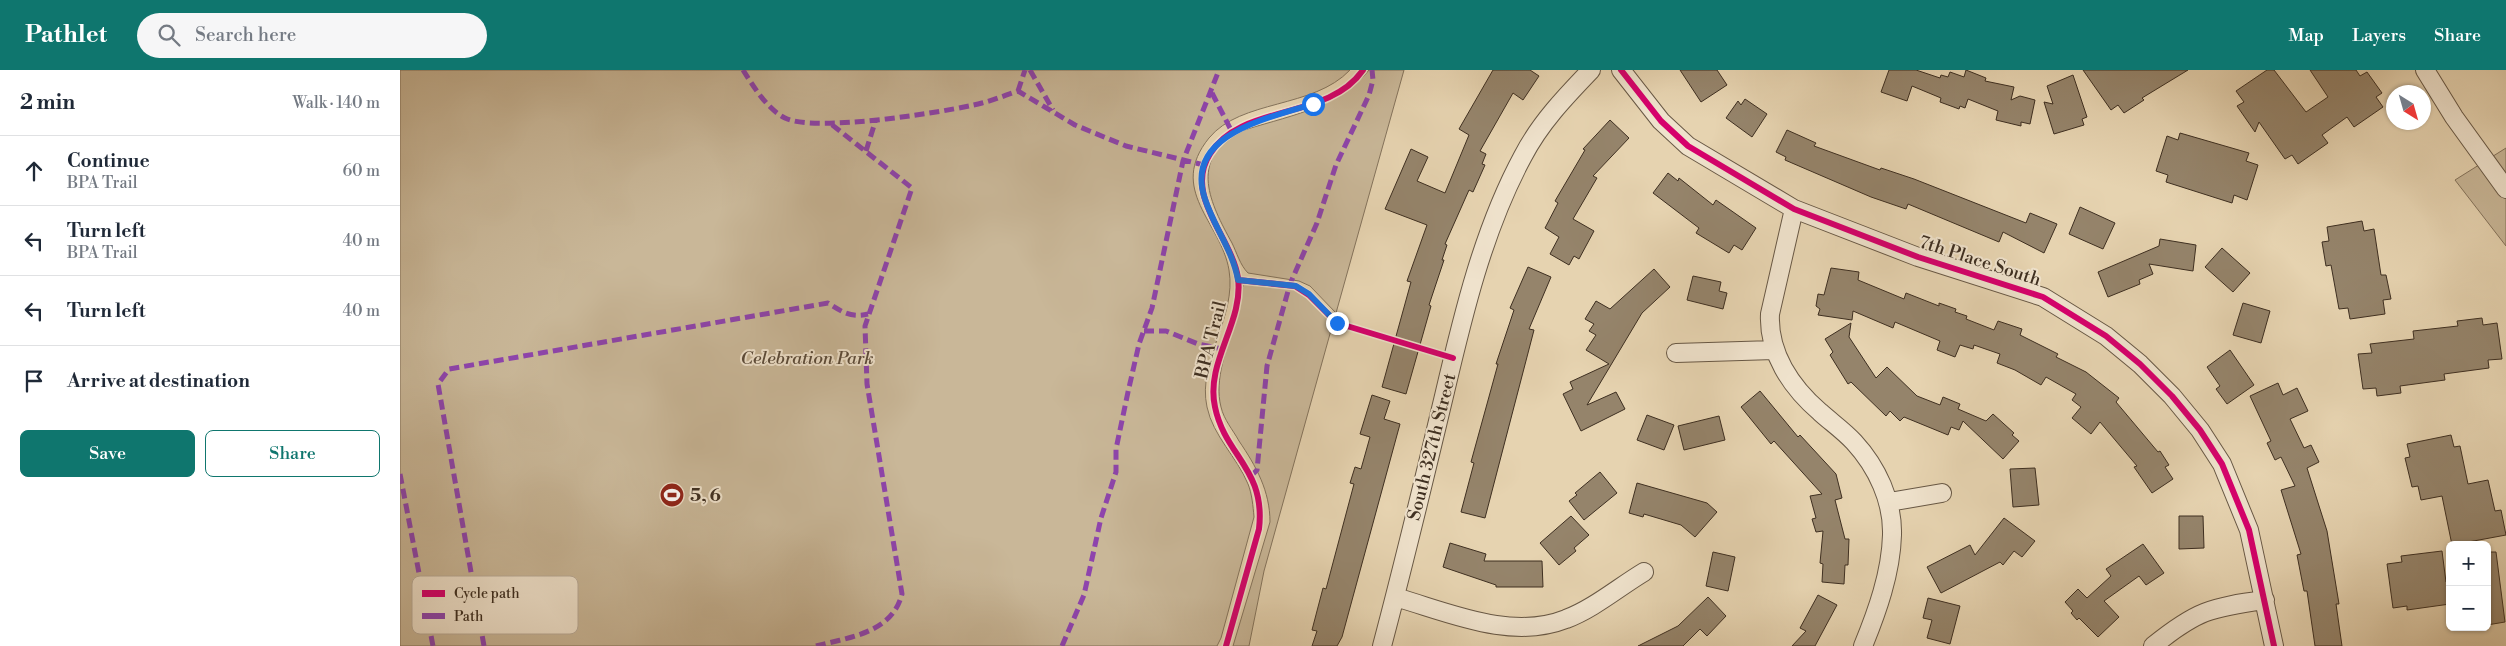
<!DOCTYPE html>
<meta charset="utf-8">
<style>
body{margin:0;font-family:"Libre Bodoni",serif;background:#f6f6f7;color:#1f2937}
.controls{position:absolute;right:15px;bottom:15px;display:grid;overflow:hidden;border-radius:8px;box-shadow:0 1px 4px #0004}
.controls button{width:45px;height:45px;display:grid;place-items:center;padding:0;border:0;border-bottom:1px solid #e0e1e3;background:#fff;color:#1f2937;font:25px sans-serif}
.compass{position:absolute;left:1986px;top:15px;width:45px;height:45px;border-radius:50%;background:#fff;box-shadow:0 1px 4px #0004;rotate:143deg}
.stop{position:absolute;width:15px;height:15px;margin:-11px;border:4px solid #1a73e8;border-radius:50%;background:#fff}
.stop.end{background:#1a73e8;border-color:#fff;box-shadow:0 1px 5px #0008}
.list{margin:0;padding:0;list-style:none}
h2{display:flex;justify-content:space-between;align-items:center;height:65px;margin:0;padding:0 20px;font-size:21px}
h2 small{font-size:16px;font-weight:400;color:#747a83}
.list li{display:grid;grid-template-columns:32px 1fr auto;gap:15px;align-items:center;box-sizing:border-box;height:70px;padding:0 20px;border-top:1px solid #e0e1e3}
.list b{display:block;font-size:19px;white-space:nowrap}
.list p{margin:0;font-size:16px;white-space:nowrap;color:#747a83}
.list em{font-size:16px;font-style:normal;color:#747a83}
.actions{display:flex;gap:10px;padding:15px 20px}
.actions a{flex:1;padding:11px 0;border:1px solid #0f766e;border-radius:8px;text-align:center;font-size:18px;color:#0f766e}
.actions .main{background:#0f766e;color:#fff}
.icon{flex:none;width:28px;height:28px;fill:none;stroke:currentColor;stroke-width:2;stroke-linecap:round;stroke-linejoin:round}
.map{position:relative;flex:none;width:2106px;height:576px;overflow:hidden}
header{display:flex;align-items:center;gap:30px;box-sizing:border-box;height:70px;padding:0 25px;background:#0f766e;color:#fff}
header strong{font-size:24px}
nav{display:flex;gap:28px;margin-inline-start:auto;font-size:18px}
.search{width:350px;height:45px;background:#f6f6f7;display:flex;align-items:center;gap:12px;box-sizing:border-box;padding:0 18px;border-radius:28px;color:#747a83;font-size:19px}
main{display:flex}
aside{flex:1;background:#fff}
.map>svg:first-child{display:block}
.green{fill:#c9b798;stroke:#84735c}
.building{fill:#95846b;stroke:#3e2f21}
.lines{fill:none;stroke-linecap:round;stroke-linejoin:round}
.minor-casing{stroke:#685845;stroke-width:20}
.minor{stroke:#efe2cc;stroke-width:18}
.quiet{stroke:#8e44ad;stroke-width:5;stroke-dasharray:10 5;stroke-linecap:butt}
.cycleway-casing{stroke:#efe2cc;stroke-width:9}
.cycleway{stroke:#d6006c;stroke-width:6}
.route{stroke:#1a73e8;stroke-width:6}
.labels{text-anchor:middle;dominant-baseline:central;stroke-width:4;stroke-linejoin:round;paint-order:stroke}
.street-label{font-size:18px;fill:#3e2f21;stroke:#efe2cc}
.park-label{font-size:18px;font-style:italic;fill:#5a4a39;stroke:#efe2cc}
.poi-label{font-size:18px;font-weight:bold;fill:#3e2f21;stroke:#efe2cc;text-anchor:start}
.key{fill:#efe2cc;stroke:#baac99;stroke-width:1}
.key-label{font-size:14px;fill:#3e2f21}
</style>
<header>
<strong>Pathlet</strong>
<div class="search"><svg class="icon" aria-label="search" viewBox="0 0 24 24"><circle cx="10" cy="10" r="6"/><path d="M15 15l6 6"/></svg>Search here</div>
<nav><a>Map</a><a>Layers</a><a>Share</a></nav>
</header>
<main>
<aside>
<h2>2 min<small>Walk · 140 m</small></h2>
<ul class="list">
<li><svg class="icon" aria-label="ahead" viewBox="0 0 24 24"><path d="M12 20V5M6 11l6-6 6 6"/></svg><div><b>Continue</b><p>BPA Trail</p></div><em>60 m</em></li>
<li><svg class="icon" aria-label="left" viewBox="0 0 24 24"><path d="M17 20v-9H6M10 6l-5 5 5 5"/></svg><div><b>Turn left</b><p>BPA Trail</p></div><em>40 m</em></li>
<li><svg class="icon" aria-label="left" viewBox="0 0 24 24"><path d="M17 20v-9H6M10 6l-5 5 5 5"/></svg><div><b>Turn left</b></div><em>40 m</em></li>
<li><svg class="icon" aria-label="arrive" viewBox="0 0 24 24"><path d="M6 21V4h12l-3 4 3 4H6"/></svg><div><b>Arrive at destination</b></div></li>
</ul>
<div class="actions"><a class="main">Save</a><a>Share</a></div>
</aside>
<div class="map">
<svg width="2106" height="576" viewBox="0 0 2106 576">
<rect width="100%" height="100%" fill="#e6d3b0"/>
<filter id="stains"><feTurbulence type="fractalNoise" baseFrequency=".004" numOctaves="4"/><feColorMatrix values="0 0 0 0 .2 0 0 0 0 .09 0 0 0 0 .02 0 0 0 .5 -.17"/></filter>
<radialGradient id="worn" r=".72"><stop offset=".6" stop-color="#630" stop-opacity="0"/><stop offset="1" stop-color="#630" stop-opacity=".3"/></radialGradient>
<path class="green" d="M0,0h950c-37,39 -109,29 -141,68 -42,52 12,84 20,132 8,47 -32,91 -22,137 6,29 30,50 41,77 4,10 5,22 6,33l-33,121 -4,8h-817z
M969,0h35l-68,243 -26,-27 -11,-5 -51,-8c-8,-8 -11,-20 -16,-30 -22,-40 -43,-82 6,-111 45,-15 101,-23 131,-62z
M2106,78v98l-51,-66z
M846,212c21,2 46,1 63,16 9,7 16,17 24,25l-69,248 -15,75h-16l37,-124c0,-31 -14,-56 -31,-81 -6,-11 -15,-21 -18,-34 -7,-27 6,-60 14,-86 3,-10 3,-32 11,-39z"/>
<path class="building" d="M1093,0h37l9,6 -16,24 -10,-7 -33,58 6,3 -4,10 3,1 -12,27 -4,-2 -24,54 2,1 -5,15h2l-15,45 2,1 -25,88 -24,-7 29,-105 -4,-1 20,-56 -42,-16 26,-60 17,8 -11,24 28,12 24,-58 -10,-6z
M1280,0h37l10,15 -26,17z
M1489,0h27l24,8 1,-3 7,2 2,-5 14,5 2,-7 20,8 -1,3 29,6 -3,13 9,-4 15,4 -5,24 -9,-2v4l-25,-6 2,-9 -30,-12 -3,9 -5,-2 -1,3 -19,-7 1,-4 -29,-12 -5,15 -26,-9z
M1683,0h105l-46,28 2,2 -20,13 -6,-8 -7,5z
M1867,0h7l32,42 22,-15 -18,-27h46l4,6 7,-4 15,21 -6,4 7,10 -29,20 -7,-10 -25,18 6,8 -30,21 -6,-9 -7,4 -26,-37 -4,10 -18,-26 7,-4 -8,-11z
M1673,5l14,42 -5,2 2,6 -30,9 -10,-32 9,2 -6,-18z
M1345,29l22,15 -15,23 -26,-19 12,-17 3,4z
M1210,50l19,18 -36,38 4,2 -24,41 21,12 -15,28 -5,-3 -5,9 -19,-11 9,-17 -14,-9 13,-25 -3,-2 30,-51 -2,-1z
M1387,60l29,13 -2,3 66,24 1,-2 33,11 112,44 4,-10 27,11 -13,29 -41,-21 -4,10 -91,-38 -2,5 -35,-12 -86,-37 1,-3 -10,-5z
M1780,63l69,20 -3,8 12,4 -11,35 -13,-5 -2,8 -66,-21 2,-7 -12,-4 11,-35 11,4z
M1268,103l10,8 1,-3 34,27 3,-5 40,28 -14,22 -8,-5 -5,8 -33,-20 3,-5 -46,-35z
M1680,137l35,16 -12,26 -34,-15z
M1962,151l2,10 10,-2 7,46h5l5,24 -8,1 2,14 -35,5 -2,-11 -9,1 -8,-44 -5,1 -4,-24 7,-1 -2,-14z
M1760,169l36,6 -3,26 -44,-7 4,10 -14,6 1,4 -32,13 -10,-25 61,-26z
M1822,178l28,25 -17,19 -28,-25z
M1128,197l23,10 -22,52 5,1 -49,188 -24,-6 13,-49 -3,-1 27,-98h-2l18,-54 -4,-2z
M1431,198l28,4 -1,8 46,19 2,-6 33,13v-3l17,6 -1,3 12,4 -1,3 28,11 4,-9 24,8 -2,6 38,19 -2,3 30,15 33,26 -3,4 42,50 2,-1 9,14 -4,2 8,12 -21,14 -18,-26 3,-1 -37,-44 -9,12 -19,-16 9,-11 -9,-7 4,-6 -30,-17 -5,8 -26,-15 -18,-7 3,-9 -26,-9 -1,4 -13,-4 -5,12 -18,-7 3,-9 -45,-19 -2,6 -40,-17 -1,9 -34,-5 2,-6 -4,-3 2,-12 6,1z
M1254,199l16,18 -28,26 -55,92 29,-13 9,17 -44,22 -18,-37 10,-5 -3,-7 39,-18 -23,-14 10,-15 -7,-4 5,-7 -9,-5 11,-18 14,8z
M1293,206l28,6 -2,9 8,2 -4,16 -36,-9z
M1843,233l27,8 -9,32 -28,-8z
M2082,248l1,7 14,-2 5,36 -14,1 1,8 -45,6 1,6 -45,6 1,7 -24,3 -1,-8 -13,1 -5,-35 14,-1 -2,-9 44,-5 -1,-8 45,-5 -1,-5z
M1451,253l-2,14 27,41 11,-11 30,29 23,9 3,-8 17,7 -2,5 28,12 7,-7 21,19 -2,2 7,6 -16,18 -40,-38 -4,9 -8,-3 -3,8 -44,-18 -4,4 -10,-10 -4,5 -35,-34 -3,2 -18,-29 3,-3 -8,-13z
M1830,280l24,35 -27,19 -11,-15 4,-3 -13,-19z
M1878,313l5,12 14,-7 11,23 -18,8 14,29 7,-3 8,17 -12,6 20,63 12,73h-3l6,42h-27l-8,-55h-3l-7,-36 4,-1 -20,-64 14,-4 -14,-29 -6,3 -8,-17 4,-2 -21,-45z
M1360,321l38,46 2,-2 36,39 6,24 -7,2 10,39h4l-1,26h-3l-1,19 -22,-2 1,-18 -3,-1 3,-32 -7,1 -4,-13 4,-1 -6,-22 12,-2 -48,-53 -3,3 -30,-37z
M972,325l18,6 -6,18 16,5 -58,213 -5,9h-25l5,-15 -5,-1 11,-42 3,1 28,-105 -4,-1 5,-16 6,2 9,-32 -10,-3z
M1247,345l27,10 -10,25 -27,-10z
M1319,346l6,24 -41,10 -6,-24z
M2051,365l3,12 6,-1 8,38 20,-4 7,31 6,-1 5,25 -54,10 -10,-49 -21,4 -3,-14 -6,1 -7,-29 5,-1 -3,-13z
M1635,398l4,37 -26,2 -3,-38z
M1200,402l17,21 -33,27 -15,-19 8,-6 -2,-2z
M1237,413l70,20 10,9 -22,25 -14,-12 -37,-11 -1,3 -14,-4z
M1171,446l18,19 -15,13 2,3 -17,14 -19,-22z
M1779,446h24l1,32 -25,1z
M1604,448l31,23 -13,16 -8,-6 -11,14 -3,-3 -59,31 -14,-26 43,-22 5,10z
M1050,473l36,11 -2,7h58l1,26h-47v-2l-53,-18z
M1743,474l21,29 -18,12 -7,-9 -35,25 15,16 -21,20 -19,-19 -2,2 -6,-7 2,-2 -8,-9 13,-13 9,9 24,-22 -5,-7z
M2042,481l4,31 4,-1v23l-43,6v-4l-14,2 -6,-44 15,-2 -1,-6z
M1313,482l22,5 -7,34 -22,-5z
M2087,482h9l9,70 -18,3z
M1418,525l19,10 -22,41h-23l14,-15 -6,-3z
M1308,527l18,19 -19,20 -7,-7 -17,17h-45l40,-20z
M1528,528l32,8 -10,38 -23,-6 5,-18 -9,-2z"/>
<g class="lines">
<defs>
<path id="minor" d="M1221,0l40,51 27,25 106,63 124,48 125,40 63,39 34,28 32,32 28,34 22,34 27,66 25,116
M2025,0l29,47 52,72
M1394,139l-24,105c-2,39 21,73 50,98 11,10 24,19 34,30 23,25 39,59 38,93 -1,38 -15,77 -29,111
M1276,283l98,-3
M1489,432l53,-9
M995,527c53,15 116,44 171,22 27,-10 53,-32 78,-47
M982,576c22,-83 42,-166 62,-250 19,-81 39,-166 79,-240 17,-33 43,-60 68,-86
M1753,576c43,-35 58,-39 112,-46"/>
</defs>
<use href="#minor" class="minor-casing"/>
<use href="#minor" class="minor"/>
<path class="quiet" d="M343,0c11,17 24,39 42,48 29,15 162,-6 197,-15 12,-3 24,-8 36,-12l57,34 51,21 78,19
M630,0l23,40
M618,21l7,-21
M812,23l20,39
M466,81l10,-32
M744,261h22l32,13 24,5
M0,404l33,172
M851,406l6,-6 10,-104 23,-82 27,-61 19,-58 33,-70 4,-15 -1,-10
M84,576l-46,-262 11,-15 379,-66c14,9 23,15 40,11
M416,576c34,-9 76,-13 86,-52l-35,-210 -2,-58 47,-138 -81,-64
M662,576l22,-51 17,-77 15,-46v-23l12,-57 11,-48 13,-36 31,-147 36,-91"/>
<defs>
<path id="cycleway" d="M1221,0l40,51 27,25 106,63 124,48 125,40 63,39 34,28 32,32 28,34 22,34 27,66 25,116
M838,210l57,6 14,9 28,28 116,35
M826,576l33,-117c7,-60 -34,-73 -44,-122 -10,-45 29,-85 23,-129 -6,-41 -55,-82 -28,-124 31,-51 118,-33 153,-84"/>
</defs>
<use href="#cycleway" class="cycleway-casing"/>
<use href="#cycleway" class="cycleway"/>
</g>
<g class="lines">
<path class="route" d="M913,34c-44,14 -130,30 -108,95 9,28 28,52 33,81l58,6 13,8 28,29"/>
</g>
<defs>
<symbol id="stadium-disc" viewBox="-11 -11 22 22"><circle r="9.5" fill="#8f2418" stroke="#efe2cc"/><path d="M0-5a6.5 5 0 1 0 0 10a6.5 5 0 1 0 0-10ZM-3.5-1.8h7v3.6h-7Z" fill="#fff"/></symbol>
</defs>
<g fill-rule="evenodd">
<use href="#stadium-disc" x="258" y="411" width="28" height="28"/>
</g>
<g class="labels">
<g class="street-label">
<text transform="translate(1580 191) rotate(18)">7th Place South</text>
<text transform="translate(811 270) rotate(-76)">BPA Trail</text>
<text transform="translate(1032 377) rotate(-76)">South 327th Street</text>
</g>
<g class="park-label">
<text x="407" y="288">Celebration Park</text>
</g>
<g class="poi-label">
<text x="290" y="425">5, 6</text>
</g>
</g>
<rect x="12" y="506" width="166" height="58" rx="8" class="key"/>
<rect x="22" y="520" width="23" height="7" fill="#d6006c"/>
<rect x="22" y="543" width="23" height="6" fill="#8e44ad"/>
<g class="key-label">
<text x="54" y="528">Cycle path</text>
<text x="54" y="551">Path</text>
</g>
<rect width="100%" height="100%" filter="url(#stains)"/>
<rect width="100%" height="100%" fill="url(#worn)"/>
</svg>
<div class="controls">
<button>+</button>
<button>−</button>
</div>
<svg class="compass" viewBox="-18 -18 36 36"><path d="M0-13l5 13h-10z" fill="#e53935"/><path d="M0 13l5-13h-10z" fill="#747a83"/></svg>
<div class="stop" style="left:913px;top:34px"></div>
<div class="stop end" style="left:937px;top:253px"></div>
</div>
</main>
